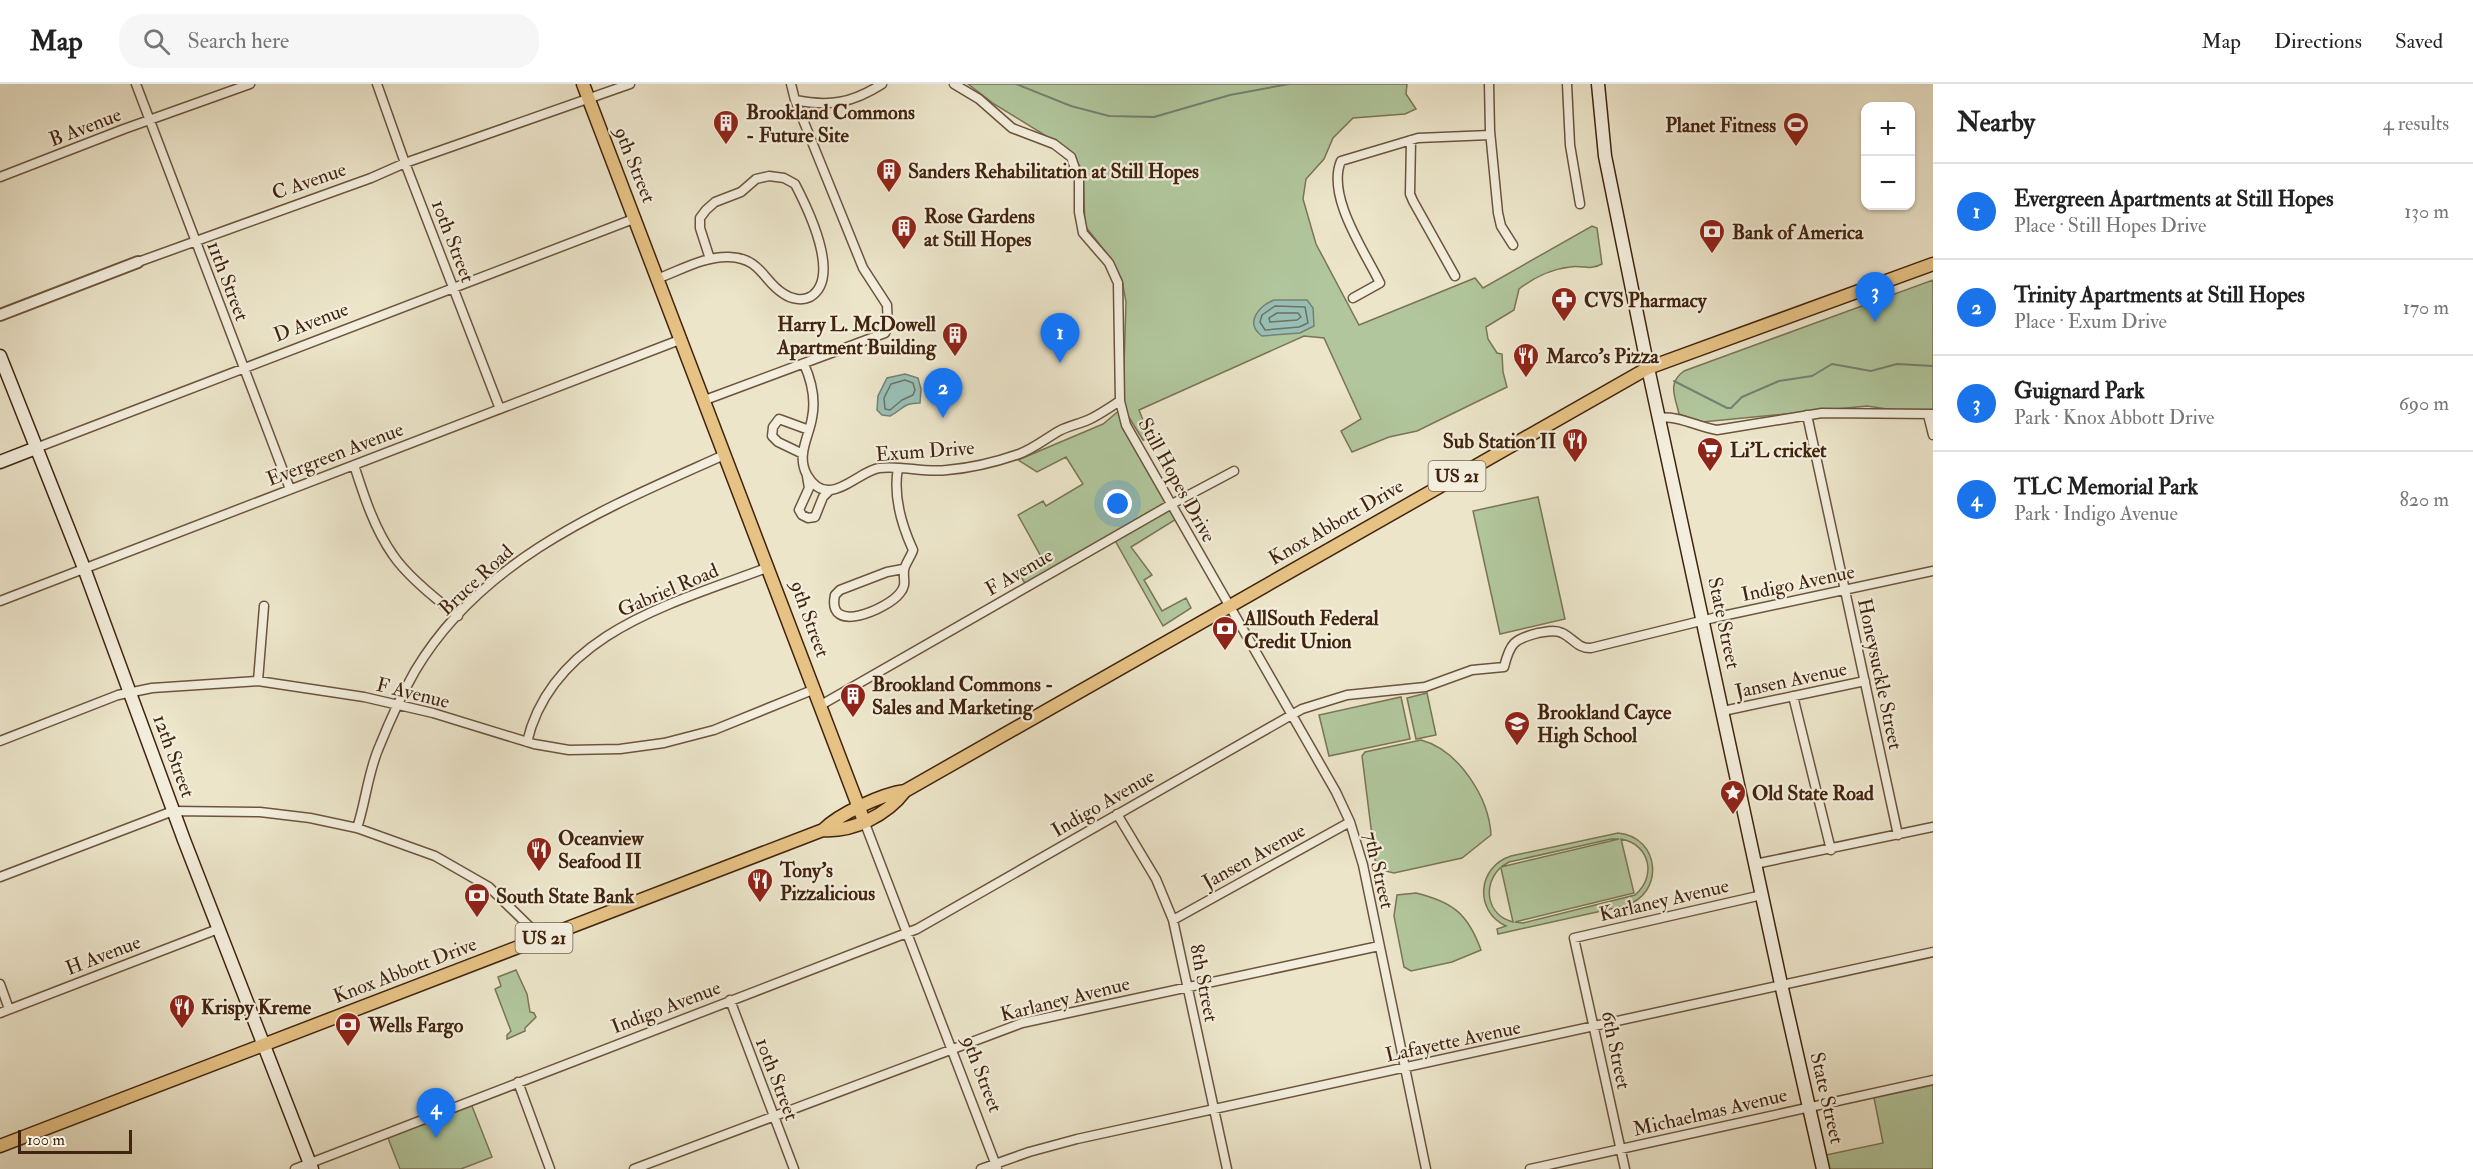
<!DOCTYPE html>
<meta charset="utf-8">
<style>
body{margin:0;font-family:"IM FELL Double Pica",serif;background:#f6f6f6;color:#222}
.controls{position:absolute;right:18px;top:18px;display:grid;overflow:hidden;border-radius:12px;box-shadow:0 2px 4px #0004}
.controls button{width:54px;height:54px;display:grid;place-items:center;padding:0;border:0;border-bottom:2px solid #e0e0e0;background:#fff;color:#222;font:30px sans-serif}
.scale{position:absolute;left:18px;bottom:15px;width:114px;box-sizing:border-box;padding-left:6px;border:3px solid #42240e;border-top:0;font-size:16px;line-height:21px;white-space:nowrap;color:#42240e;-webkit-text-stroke:4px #f3eedd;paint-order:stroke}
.you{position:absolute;left:1118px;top:420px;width:21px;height:21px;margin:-15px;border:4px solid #fff;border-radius:50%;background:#1a73e8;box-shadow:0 0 0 9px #1a73e833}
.badge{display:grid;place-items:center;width:39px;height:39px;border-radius:50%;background:#1a73e8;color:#fff;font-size:20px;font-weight:700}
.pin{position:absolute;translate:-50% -50px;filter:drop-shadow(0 2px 3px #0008)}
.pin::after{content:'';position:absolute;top:32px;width:21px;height:18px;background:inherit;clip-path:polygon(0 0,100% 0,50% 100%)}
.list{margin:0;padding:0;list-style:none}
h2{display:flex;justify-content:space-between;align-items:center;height:78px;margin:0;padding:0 24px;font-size:26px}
h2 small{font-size:20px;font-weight:400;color:#767676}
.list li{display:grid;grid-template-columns:39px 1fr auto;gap:18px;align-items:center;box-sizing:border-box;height:96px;padding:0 24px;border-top:2px solid #e0e0e0}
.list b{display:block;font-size:22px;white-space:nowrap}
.list p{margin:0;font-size:20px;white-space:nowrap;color:#767676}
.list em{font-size:20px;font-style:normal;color:#767676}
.icon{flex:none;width:33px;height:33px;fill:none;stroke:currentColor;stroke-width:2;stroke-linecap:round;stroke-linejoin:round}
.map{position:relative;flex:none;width:1933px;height:1085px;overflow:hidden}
header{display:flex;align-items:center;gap:36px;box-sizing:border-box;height:84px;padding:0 30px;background:#fff;border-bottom:2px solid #e0e0e0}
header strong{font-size:28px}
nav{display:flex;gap:33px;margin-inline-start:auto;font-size:21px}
.search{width:420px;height:54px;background:#f6f6f6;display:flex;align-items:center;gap:15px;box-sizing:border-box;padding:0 21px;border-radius:24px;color:#767676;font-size:22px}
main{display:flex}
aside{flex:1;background:#fff}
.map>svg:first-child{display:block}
.green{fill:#b1c69c;stroke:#7a7555;stroke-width:1.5;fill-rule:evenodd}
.water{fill:#99bfb6;stroke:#768173;stroke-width:1.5}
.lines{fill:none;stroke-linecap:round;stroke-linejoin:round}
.shore{stroke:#6e7262;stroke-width:1.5}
.stream{stroke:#768173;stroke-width:2}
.minor-casing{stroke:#6c543d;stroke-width:11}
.tertiary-casing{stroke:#6c543d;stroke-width:14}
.secondary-casing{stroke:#42240e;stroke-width:15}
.primary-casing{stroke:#42240e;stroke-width:15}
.minor{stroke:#f3eedd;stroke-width:8}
.tertiary{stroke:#f3eedd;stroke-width:10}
.secondary{stroke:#f3eedd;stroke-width:12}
.primary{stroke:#e6c285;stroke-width:12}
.labels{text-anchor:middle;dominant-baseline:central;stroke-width:4.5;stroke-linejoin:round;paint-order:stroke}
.shield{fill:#f3eedd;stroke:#77614c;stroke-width:1.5}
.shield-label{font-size:18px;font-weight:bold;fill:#42240e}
.poi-label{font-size:20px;font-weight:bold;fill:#42240e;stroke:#f3eedd;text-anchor:start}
.street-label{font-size:20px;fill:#42240e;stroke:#f3eedd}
</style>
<header>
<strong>Map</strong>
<div class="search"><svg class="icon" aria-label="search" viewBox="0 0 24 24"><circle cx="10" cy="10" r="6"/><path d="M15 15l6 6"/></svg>Search here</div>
<nav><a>Map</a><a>Directions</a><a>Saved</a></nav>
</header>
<main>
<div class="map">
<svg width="1933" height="1085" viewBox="0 0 1933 1085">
<rect width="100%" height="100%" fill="#ece5ca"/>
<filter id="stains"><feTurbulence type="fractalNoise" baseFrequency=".00333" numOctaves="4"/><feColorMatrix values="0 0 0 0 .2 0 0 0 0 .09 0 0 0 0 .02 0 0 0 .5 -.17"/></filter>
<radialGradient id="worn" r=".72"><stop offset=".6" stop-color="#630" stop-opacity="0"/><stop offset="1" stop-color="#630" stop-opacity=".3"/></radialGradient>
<path class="green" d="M968,0h439l-1,10 10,15 -11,5 -52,4 -20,20 -9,21 -18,20 -3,20 13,45 43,81 116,-47 8,10 109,-62 5,2 5,36c-13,7 -18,1 -32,3 -18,2 -37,11 -51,22l-5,21 -28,17 2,12 9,14 5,1 1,18 4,15 -90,44 -28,6 -37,15 -11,-21 20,-12 -37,-81 -20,-2 -165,74 11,28 -7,2 -18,-29 -2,-13 3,-96 -4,-22 -10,-20 -27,-34 -2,-55 -14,-21 -75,-46z
M1933,196v133l-5,2 -61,-9 -165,16 -23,-8c-4,-18 -12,-31 5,-43z
M1121,325l57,109 -47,29 21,28 -8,5 18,31 24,-13 5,10 -28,18 -50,-89 -86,50 -7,-12 24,-13 -26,-47 25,-14 3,5 37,-22 -17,-27 -29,15 -19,-12 85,-36z
M1538,413l27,122 -65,15 -27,-123z
M1427,609l9,42 -20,4 -9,-41z
M1401,613l9,42 -81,17 -10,-41z
M1421,656c38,10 68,58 70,95l-29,23 -68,15c-9,-1 -14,-5 -19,-13l-13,-104 3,-4z
M1618,749c43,4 47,62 6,73l-126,28 -1,-5 9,-3c-32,-15 -29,-59 5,-70zM1611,755h8l-118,28 8,-5zM1621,755c29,5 36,38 14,56l-112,28 -8,-1 119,-29zM1500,784h1l12,54c-26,-7 -31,-36 -13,-54z
M1416,809c37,9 52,21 65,57l-29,12 -41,9 -7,-4 -10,-51 3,-21z
M516,886l11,24 3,18 4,1 2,4 -11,11v3l-18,8v-4l4,-4 -16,-42 6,-3 -3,-9z
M1933,996v89h-110l-2,-13 62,-13 -10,-50z
M470,1017l22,56 -31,12h-61l-14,-36z"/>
<path class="water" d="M1274,216h33l6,8 1,18 -14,7 -38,3c-18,-13 -3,-30 12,-36z
M905,290l13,4 3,11 -1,14c-18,0 -16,6 -30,13l-8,-1 -5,-5 1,-14 9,-18z"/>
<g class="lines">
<path class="shore" d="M1275,222l30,1 3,16 -9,4 -34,3 -5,-8 2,-7z
M1277,229h21l3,4 -4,3 -27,2 -1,-4z
M905,296l8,3 2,7 -2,5 -11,5 -12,10 -5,-1 -1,-11 7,-14z"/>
<path class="stream" d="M1016,0l55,22 38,10 45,1 76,-22 59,-11
M1674,297l53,27h4l11,-11 37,-16 33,-5 20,-12 39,7 26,-7 36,2"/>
<defs>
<path id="minor" d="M136,0l154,405
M377,0l28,79 95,246
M791,0l4,16c35,7 57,3 87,-16
M954,0l25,15 33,29 42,16 17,13 8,23v32l4,21 26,30 9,20 2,118 6,24 210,367 14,30 13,43 63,304
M1489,0l1,47 8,82 3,13 12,19
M1567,0l3,61 10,59
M1411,56l-1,54 3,7 42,75
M0,93l124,-48 126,-45
M138,178l233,-84 34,-15 225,-79
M659,194c22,-8 46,-22 70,-21 33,1 34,25 55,37 7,5 18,7 26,3 32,-19 -2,-88 -15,-113l-11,-6 -15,-2 -13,3 -15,13 -26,10 -9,8 -6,8v10l10,31
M1353,214l27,-15c-15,-31 -54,-87 -39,-122l77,-23 72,-3
M804,280c8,18 12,35 8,54 -3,19 -16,37 -5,57 21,36 49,-3 72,-7 22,-3 45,5 68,2 24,-2 49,-8 72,-16 14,-5 26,-15 40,-23 9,-5 20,-7 29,-11 11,-5 22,-13 32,-19
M705,316l180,-67 3,-7 -1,-21 -24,-37 -68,-168
M1807,331l91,420
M1928,331l5,20
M1658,334c21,-3 39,9 59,12l105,-17 111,1
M36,364l600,-230
M803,370l-25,-12 -6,-6 1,-9 6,-8 30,11
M354,381c10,31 20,63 39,90 14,21 44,45 65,61
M898,384c-5,27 4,58 15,82 -2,7 -9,15 -9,21 -1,8 3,14 -4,22 -12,16 -74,43 -65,2l5,-5 47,-18 16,-3
M807,392l2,12 -10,22 3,5 6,3 7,-1 8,-20 7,-7
M0,517l682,-262
M258,597l6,-75
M1793,612l38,154
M821,621l349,-200 64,-34
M1723,627l142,-30
M0,657l118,-46 34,-7 106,-7 106,16 69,16 101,31 35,6 51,-1 44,-6 50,-13 101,-41
M527,658c26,-110 150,-140 242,-175
M1117,730l39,65 17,41 54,249
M864,737l133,347
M357,744c9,-27 11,-57 23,-83 10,-25 22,-51 35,-74 68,-115 194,-164 309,-216
M1755,780l178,-37
M0,793l173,-66 87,1 50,6 47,10 78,28 54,31 41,40 6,14
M1173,836l177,-98
M0,900l9,25
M730,916l64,169
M0,929l218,-84
M518,998l32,87
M295,1085l622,-240 385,-220 45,-14 78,-8 47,-17 32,-3c6,-24 10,-28 34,-34 8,-1 16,-4 24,0 11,5 16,16 29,15l122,-30 220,-47
M634,1085l388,-146 357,-77
M981,1085l48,-17 48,-13 856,-187
M1530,1085l403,-89
M1625,1085l-51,-231 188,-43"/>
<path id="tertiary" d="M0,231l138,-53"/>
<path id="secondary" d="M1598,0l7,72 43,212 133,616 42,185
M0,272l84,212 100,272 128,329
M0,378l36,-14"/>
<path id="primary" d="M583,0l281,737
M823,746c30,2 64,-15 82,-39
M0,1062l823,-316c16,-16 59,-36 82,-39l743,-423 285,-104"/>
</defs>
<use href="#minor" class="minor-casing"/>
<use href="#tertiary" class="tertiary-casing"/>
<use href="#secondary" class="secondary-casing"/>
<use href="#primary" class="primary-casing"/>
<use href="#minor" class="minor"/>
<use href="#tertiary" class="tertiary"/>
<use href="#secondary" class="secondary"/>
<use href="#primary" class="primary"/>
</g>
<defs>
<symbol id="building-pin" viewBox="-11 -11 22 30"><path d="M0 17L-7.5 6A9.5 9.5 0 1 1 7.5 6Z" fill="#8f2418" stroke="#f3eedd"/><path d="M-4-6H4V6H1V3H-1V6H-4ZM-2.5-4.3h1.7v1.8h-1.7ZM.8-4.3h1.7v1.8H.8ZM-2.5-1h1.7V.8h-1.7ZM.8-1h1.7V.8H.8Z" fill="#fff"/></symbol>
<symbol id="stadium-pin" viewBox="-11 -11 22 30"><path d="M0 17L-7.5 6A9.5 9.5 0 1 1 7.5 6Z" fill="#8f2418" stroke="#f3eedd"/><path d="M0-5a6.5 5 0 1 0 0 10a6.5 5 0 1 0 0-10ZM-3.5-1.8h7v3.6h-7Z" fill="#fff"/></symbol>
<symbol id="bank-pin" viewBox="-11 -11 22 30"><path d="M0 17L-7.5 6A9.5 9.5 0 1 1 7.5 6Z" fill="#8f2418" stroke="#f3eedd"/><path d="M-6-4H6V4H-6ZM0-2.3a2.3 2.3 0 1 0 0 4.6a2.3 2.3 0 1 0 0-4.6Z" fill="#fff"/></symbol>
<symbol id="pharmacy-pin" viewBox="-11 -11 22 30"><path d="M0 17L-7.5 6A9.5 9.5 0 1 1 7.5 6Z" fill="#8f2418" stroke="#f3eedd"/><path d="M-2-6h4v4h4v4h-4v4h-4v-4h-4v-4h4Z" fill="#fff"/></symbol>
<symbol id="restaurant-pin" viewBox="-11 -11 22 30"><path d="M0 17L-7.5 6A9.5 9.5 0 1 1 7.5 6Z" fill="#8f2418" stroke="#f3eedd"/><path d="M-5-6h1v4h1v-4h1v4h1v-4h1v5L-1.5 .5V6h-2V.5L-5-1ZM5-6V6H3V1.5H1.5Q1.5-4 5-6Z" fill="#fff"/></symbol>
<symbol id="supermarket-pin" viewBox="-11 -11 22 30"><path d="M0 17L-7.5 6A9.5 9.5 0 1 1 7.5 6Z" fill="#8f2418" stroke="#f3eedd"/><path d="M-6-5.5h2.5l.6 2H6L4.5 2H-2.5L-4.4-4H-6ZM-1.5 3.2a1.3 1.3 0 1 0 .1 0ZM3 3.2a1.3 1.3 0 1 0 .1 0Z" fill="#fff"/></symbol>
<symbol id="school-pin" viewBox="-11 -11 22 30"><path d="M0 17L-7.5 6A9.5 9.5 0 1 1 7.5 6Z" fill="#8f2418" stroke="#f3eedd"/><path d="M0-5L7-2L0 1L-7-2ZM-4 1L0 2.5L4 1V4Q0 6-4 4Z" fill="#fff"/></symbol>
<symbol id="sight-pin" viewBox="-11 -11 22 30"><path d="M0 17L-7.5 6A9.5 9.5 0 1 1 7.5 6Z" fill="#8f2418" stroke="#f3eedd"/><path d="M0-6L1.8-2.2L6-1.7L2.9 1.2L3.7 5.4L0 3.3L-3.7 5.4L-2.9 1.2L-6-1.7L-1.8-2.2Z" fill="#fff"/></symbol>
</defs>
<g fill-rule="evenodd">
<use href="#building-pin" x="711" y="24" width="30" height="40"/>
<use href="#stadium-pin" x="1781" y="26" width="30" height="40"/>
<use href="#building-pin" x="874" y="72" width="30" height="40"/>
<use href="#building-pin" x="889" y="129" width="30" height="40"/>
<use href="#bank-pin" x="1697" y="133" width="30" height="40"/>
<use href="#pharmacy-pin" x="1549" y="201" width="30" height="40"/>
<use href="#building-pin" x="940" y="236" width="30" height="40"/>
<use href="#restaurant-pin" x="1511" y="257" width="30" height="40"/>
<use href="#restaurant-pin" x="1560" y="342" width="30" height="40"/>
<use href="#supermarket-pin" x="1695" y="351" width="30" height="40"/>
<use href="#bank-pin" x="1210" y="530" width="30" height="40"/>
<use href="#building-pin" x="838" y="597" width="30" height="40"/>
<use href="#school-pin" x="1502" y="625" width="30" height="40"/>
<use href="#sight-pin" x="1718" y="694" width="30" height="40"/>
<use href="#restaurant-pin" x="524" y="751" width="30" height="40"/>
<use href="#restaurant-pin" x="745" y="782" width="30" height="40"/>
<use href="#bank-pin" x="462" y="797" width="30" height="40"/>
<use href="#restaurant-pin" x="167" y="908" width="30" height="40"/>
<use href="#bank-pin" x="333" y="926" width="30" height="40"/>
</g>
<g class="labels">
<g class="shield">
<rect x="1428.5" y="377" width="57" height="30" rx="4.5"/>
<rect x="515.5" y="839" width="57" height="30" rx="4.5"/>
</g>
<g class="shield-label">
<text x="1457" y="392">US 21</text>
<text x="544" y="854">US 21</text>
</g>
<g class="poi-label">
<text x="746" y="28">Brookland Commons<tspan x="746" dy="23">- Future Site</tspan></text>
<text x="1776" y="41" text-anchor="end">Planet Fitness</text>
<text x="908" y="87">Sanders Rehabilitation at Still Hopes</text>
<text x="924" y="132">Rose Gardens<tspan x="924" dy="23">at Still Hopes</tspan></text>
<text x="1732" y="148">Bank of America</text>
<text x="1584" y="216">CVS Pharmacy</text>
<text x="936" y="240" text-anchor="end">Harry L. McDowell<tspan x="936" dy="23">Apartment Building</tspan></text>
<text x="1546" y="272">Marco's Pizza</text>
<text x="1556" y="357" text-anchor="end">Sub Station II</text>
<text x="1730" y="366">Li'L cricket</text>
<text x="1244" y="534">AllSouth Federal<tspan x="1244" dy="23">Credit Union</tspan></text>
<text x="872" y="600">Brookland Commons -<tspan x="872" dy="23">Sales and Marketing</tspan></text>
<text x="1537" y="628">Brookland Cayce<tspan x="1537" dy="23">High School</tspan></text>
<text x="1752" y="709">Old State Road</text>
<text x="558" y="754">Oceanview<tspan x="558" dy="23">Seafood II</tspan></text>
<text x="780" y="786">Tony's<tspan x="780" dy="23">Pizzalicious</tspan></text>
<text x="496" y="812">South State Bank</text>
<text x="201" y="923">Krispy Kreme</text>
<text x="368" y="941">Wells Fargo</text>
</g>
<g class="street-label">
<text transform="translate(85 43) rotate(-21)">B Avenue</text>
<text transform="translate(635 81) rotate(68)">9th Street</text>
<text transform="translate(309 97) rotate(-19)">C Avenue</text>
<text transform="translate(453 157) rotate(69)">10th Street</text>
<text transform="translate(228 197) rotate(69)">11th Street</text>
<text transform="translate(311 238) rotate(-21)">D Avenue</text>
<text transform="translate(925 367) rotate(-4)">Exum Drive</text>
<text transform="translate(335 370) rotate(-21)">Evergreen Avenue</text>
<text transform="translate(1177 396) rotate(61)">Still Hopes Drive</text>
<text transform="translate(1336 438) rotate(-30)">Knox Abbott Drive</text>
<text transform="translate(1019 488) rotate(-30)">F Avenue</text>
<text transform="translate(476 496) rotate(-43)">Bruce Road</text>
<text transform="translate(1798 499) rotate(-12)">Indigo Avenue</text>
<text transform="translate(668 506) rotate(-23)">Gabriel Road</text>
<text transform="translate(810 535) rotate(70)">9th Street</text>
<text transform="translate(1724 539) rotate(78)">State Street</text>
<text transform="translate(1880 590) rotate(78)">Honeysuckle Street</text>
<text transform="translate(1791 596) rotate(-12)">Jansen Avenue</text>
<text transform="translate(413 609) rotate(14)">F Avenue</text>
<text transform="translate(174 672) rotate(70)">12th Street</text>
<text transform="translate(1103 719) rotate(-30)">Indigo Avenue</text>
<text transform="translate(1254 772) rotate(-29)">Jansen Avenue</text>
<text transform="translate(1379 786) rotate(77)">7th Street</text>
<text transform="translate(1664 816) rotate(-13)">Karlaney Avenue</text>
<text transform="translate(103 871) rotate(-21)">H Avenue</text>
<text transform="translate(405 886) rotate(-21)">Knox Abbott Drive</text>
<text transform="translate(1204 899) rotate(79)">8th Street</text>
<text transform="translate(1065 915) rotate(-14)">Karlaney Avenue</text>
<text transform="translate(666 923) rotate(-21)">Indigo Avenue</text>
<text transform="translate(1453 957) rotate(-12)">Lafayette Avenue</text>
<text transform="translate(1616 966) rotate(78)">6th Street</text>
<text transform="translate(982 990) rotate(69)">9th Street</text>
<text transform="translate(777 995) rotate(69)">10th Street</text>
<text transform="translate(1827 1014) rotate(77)">State Street</text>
<text transform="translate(1710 1028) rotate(-13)">Michaelmas Avenue</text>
</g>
</g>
<rect width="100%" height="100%" filter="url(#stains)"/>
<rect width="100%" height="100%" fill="url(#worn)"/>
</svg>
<div class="controls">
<button>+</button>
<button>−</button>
</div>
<div class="scale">100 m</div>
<div class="you"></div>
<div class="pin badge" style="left:1060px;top:279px">1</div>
<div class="pin badge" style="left:943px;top:334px">2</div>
<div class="pin badge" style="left:1875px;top:238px">3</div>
<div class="pin badge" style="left:436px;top:1054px">4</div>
</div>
<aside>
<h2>Nearby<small>4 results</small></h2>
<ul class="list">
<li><span class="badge">1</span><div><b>Evergreen Apartments at Still Hopes</b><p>Place · Still Hopes Drive</p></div><em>130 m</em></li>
<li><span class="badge">2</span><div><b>Trinity Apartments at Still Hopes</b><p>Place · Exum Drive</p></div><em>170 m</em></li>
<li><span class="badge">3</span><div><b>Guignard Park</b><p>Park · Knox Abbott Drive</p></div><em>690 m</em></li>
<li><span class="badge">4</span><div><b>TLC Memorial Park</b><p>Park · Indigo Avenue</p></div><em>820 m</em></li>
</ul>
</aside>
</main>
